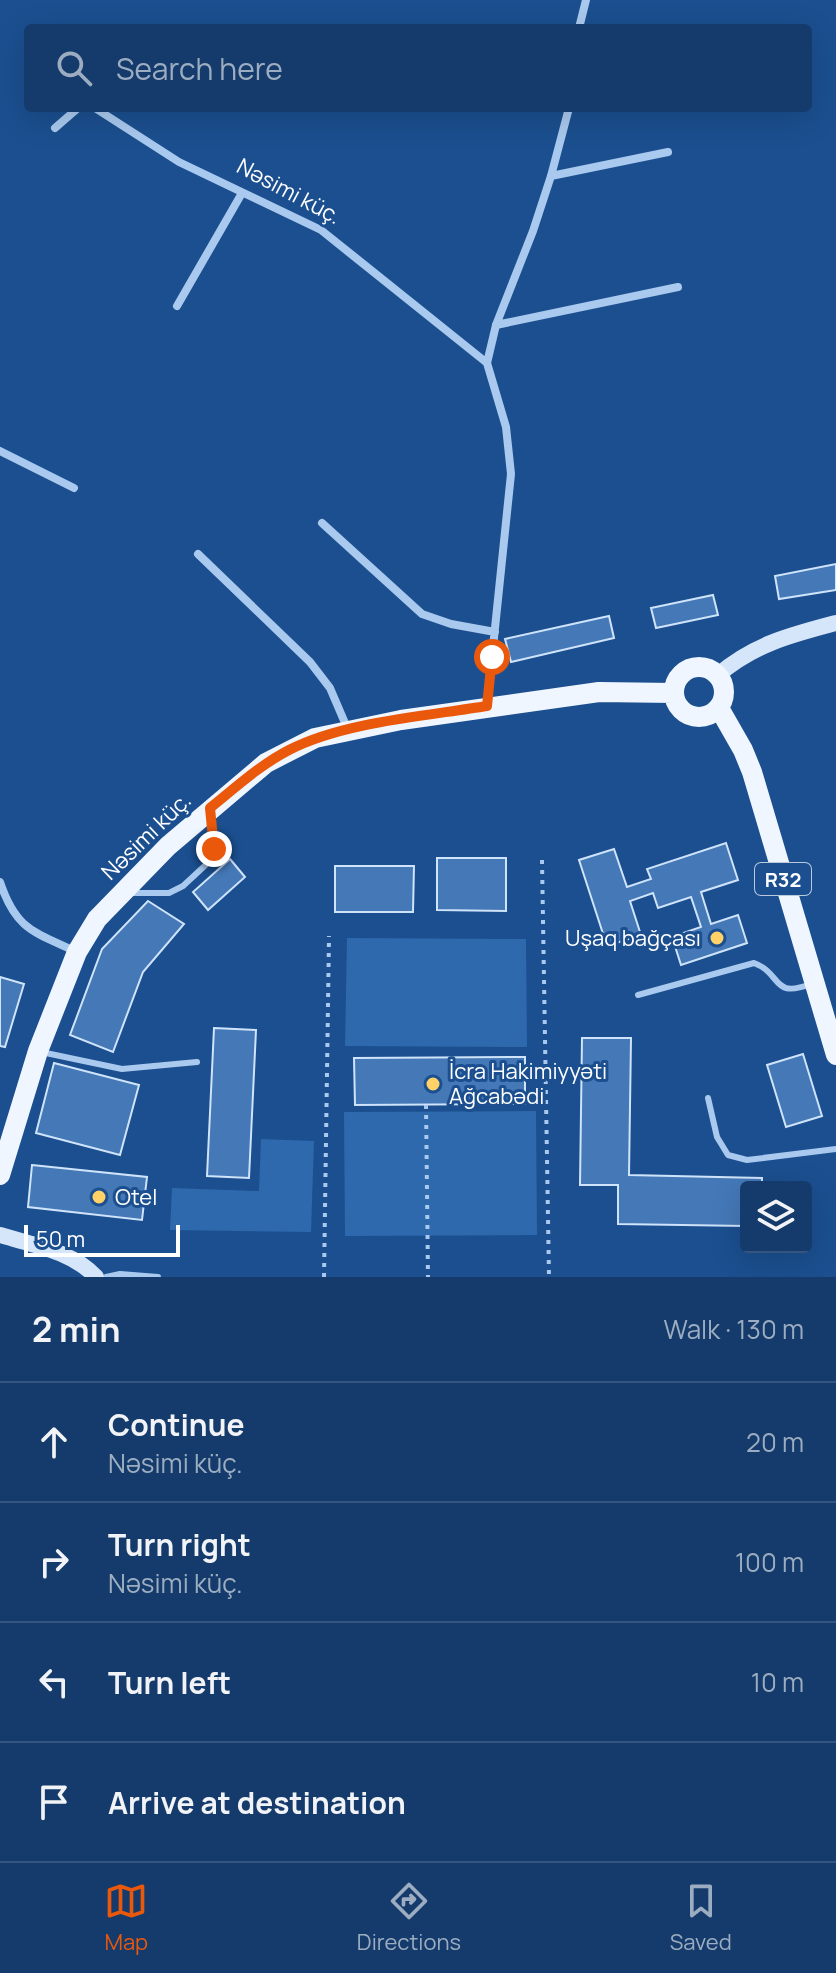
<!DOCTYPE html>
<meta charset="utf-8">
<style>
body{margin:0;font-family:Manrope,sans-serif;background:#1d4271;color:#f1f3f6}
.controls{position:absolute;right:24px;bottom:24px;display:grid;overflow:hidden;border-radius:8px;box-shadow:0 8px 32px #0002}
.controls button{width:72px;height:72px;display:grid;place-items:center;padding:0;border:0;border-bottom:2px solid #33557e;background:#143b6b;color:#f1f3f6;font:40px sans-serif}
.scale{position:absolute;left:24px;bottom:20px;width:156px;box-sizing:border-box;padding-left:8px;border:4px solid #fff;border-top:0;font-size:22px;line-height:28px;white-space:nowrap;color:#fff;-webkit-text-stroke:6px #1b4f8f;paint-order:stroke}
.stop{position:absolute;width:24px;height:24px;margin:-18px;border:6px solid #ea580c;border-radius:50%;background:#fff}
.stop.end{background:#ea580c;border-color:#fff;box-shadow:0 2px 8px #0008}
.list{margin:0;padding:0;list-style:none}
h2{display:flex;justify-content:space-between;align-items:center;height:104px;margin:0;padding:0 32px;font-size:34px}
h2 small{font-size:26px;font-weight:400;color:#9dadc1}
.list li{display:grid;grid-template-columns:52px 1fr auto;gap:24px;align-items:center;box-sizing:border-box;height:120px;padding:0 32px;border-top:2px solid #33557e}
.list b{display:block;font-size:30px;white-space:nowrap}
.list p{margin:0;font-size:26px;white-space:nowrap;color:#9dadc1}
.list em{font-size:26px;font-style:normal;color:#9dadc1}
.icon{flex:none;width:44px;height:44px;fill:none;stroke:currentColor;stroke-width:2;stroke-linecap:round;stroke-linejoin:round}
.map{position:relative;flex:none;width:836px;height:1277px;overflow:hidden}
.search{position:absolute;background:#143b6b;box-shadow:0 8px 32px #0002;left:24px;right:24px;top:24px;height:88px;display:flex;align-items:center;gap:20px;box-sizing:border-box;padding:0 28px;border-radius:8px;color:#9dadc1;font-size:30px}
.sheet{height:584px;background:#143b6b}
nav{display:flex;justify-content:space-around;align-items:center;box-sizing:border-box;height:112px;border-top:2px solid #33557e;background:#143b6b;font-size:22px;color:#9dadc1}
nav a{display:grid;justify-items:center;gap:4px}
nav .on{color:#ea580c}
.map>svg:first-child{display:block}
.green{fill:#2e69ad}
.building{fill:#4478b7;stroke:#cfe3fa;stroke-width:2}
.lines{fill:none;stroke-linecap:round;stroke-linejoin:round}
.path{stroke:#a9c9ee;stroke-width:4;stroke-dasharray:4 6;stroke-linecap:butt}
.lane{stroke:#a9c9ee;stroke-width:6}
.street{stroke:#a9c9ee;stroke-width:8}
.secondary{stroke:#d6e6fa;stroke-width:16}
.primary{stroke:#f0f6ff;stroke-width:20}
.route{stroke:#ea580c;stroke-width:10}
.poi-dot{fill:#ffd166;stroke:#1b4f8f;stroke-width:3}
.labels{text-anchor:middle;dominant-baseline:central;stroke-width:6;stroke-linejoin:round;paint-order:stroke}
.shield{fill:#1b4f8f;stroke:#bbcadd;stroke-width:2}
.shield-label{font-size:20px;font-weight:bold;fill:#fff}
.street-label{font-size:22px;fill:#fff;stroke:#1b4f8f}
.poi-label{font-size:22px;fill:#fff;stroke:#1b4f8f;text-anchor:start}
</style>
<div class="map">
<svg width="836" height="1277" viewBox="0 0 836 1277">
<rect width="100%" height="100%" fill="#1b4f8f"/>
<path class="green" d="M347,938l179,1 1,108 -182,-1z
M536,1111l1,124 -192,1 -1,-124z
M261,1139l53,2 -3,91 -141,-2 2,-42 87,3z"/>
<path class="building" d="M836,564v26l-57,9 -4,-23z
M713,595l5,20 -62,13 -5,-20z
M609,616l5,22 -103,24 -6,-23z
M726,843l12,37 -37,12 10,32 27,-9 9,28 -66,22 -9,-28 29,-10 -10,-30 -33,11 -5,-15 -23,8 11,34 -34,11 -28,-86 35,-11 13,38 24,-8 -4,-10z
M437,858h69v53l-69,-1z
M230,859l15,18 -37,33 -15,-18z
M335,866h79l-1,46h-78z
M148,901l36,23 -41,48 -30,80 -43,-17 32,-86z
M0,977l24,7 -19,63 -5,-1z
M214,1028l42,2 -7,148 -42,-2z
M582,1038h49l-2,137 133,3v9h-16v39l-128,-2v-39h-38z
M803,1054l19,62 -36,11 -19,-62z
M525,1057v47l-170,1 -1,-47z
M54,1063l85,22 -19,70 -84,-22z
M32,1165l115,12 -5,43 -114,-13z"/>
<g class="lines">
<path class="path" d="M542,860l7,417
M426,1105l2,172
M324,1277l5,-341"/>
<path class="lane" d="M131,893h38l14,-7 28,-26 3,-11 -3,-34
M638,995l116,-32c29,11 17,36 57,21
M41,1052l81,17 75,-7
M708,1098l9,39 11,18 19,5 89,-11
M106,1277l14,-3 38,3"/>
<path class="street" d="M579,28l7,-28
M95,108l84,54 142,68 166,133
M55,128l23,-20
M551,176l117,-24
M177,306l65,-113
M496,325l182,-38
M0,451l74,37
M322,523l100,91 29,10 44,8
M198,554l112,108 20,26 18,42
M487,705l24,-231 -5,-47 -19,-64 9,-38 37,-94 18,-55 18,-68
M0,882c16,48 34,50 77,70"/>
<path class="secondary" d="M718,675c36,-31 73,-40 118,-52
M0,1235c33,10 72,16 96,42"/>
<path class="primary" d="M674 692a25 25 0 1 1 50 0a25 25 0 1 1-50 0Z
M719,708l24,42 9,22 84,283
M0,1175l38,-124 39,-99 20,-33 71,-73 98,-83 49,-25 86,-18 198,-28 75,1"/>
</g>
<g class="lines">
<path class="route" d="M214,849l-4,-41c25,-20 50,-43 79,-58 54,-28 137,-34 198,-44l5,-49"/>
</g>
<g class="poi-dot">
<circle cx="717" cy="938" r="8"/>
<circle cx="433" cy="1084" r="8"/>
<circle cx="99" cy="1197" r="8"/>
</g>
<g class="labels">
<rect class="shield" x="755" y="863" width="56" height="32" rx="6"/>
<g class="shield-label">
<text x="783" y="879">R32</text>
</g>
<g class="street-label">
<text transform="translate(289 191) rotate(28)">Nəsimi küç.</text>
<text transform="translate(146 836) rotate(-44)">Nəsimi küç.</text>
</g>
<g class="poi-label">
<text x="701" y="938" text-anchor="end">Uşaq bağçası</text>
<text x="449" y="1071">İcra Hakimiyyəti<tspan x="449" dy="25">Ağcabədi</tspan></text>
<text x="115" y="1197">Otel</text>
</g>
</g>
</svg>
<div class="controls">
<button><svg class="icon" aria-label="layers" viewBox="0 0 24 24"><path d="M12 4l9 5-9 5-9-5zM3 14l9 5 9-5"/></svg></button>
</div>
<div class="scale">50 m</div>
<div class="stop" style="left:492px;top:657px"></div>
<div class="stop end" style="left:214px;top:849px"></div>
<div class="search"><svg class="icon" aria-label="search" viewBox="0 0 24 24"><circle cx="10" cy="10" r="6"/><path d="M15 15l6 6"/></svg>Search here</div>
</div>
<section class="sheet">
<h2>2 min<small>Walk · 130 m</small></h2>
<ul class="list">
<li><svg class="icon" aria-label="ahead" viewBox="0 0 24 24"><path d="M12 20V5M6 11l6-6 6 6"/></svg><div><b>Continue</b><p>Nəsimi küç.</p></div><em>20 m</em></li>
<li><svg class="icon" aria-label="right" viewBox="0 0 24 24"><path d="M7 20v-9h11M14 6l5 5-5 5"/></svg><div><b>Turn right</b><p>Nəsimi küç.</p></div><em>100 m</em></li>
<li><svg class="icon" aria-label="left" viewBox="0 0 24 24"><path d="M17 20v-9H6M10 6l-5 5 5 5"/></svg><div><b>Turn left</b></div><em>10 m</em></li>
<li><svg class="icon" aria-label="arrive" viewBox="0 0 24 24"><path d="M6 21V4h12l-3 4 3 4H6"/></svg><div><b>Arrive at destination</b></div></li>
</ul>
</section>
<nav>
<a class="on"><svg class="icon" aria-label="map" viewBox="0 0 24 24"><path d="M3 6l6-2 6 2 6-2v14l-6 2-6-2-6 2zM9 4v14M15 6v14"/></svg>Map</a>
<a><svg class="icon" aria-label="directions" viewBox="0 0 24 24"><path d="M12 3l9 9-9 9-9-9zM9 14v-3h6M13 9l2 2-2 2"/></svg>Directions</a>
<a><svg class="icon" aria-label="saved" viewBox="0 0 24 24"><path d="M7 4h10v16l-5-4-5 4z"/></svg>Saved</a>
</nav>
